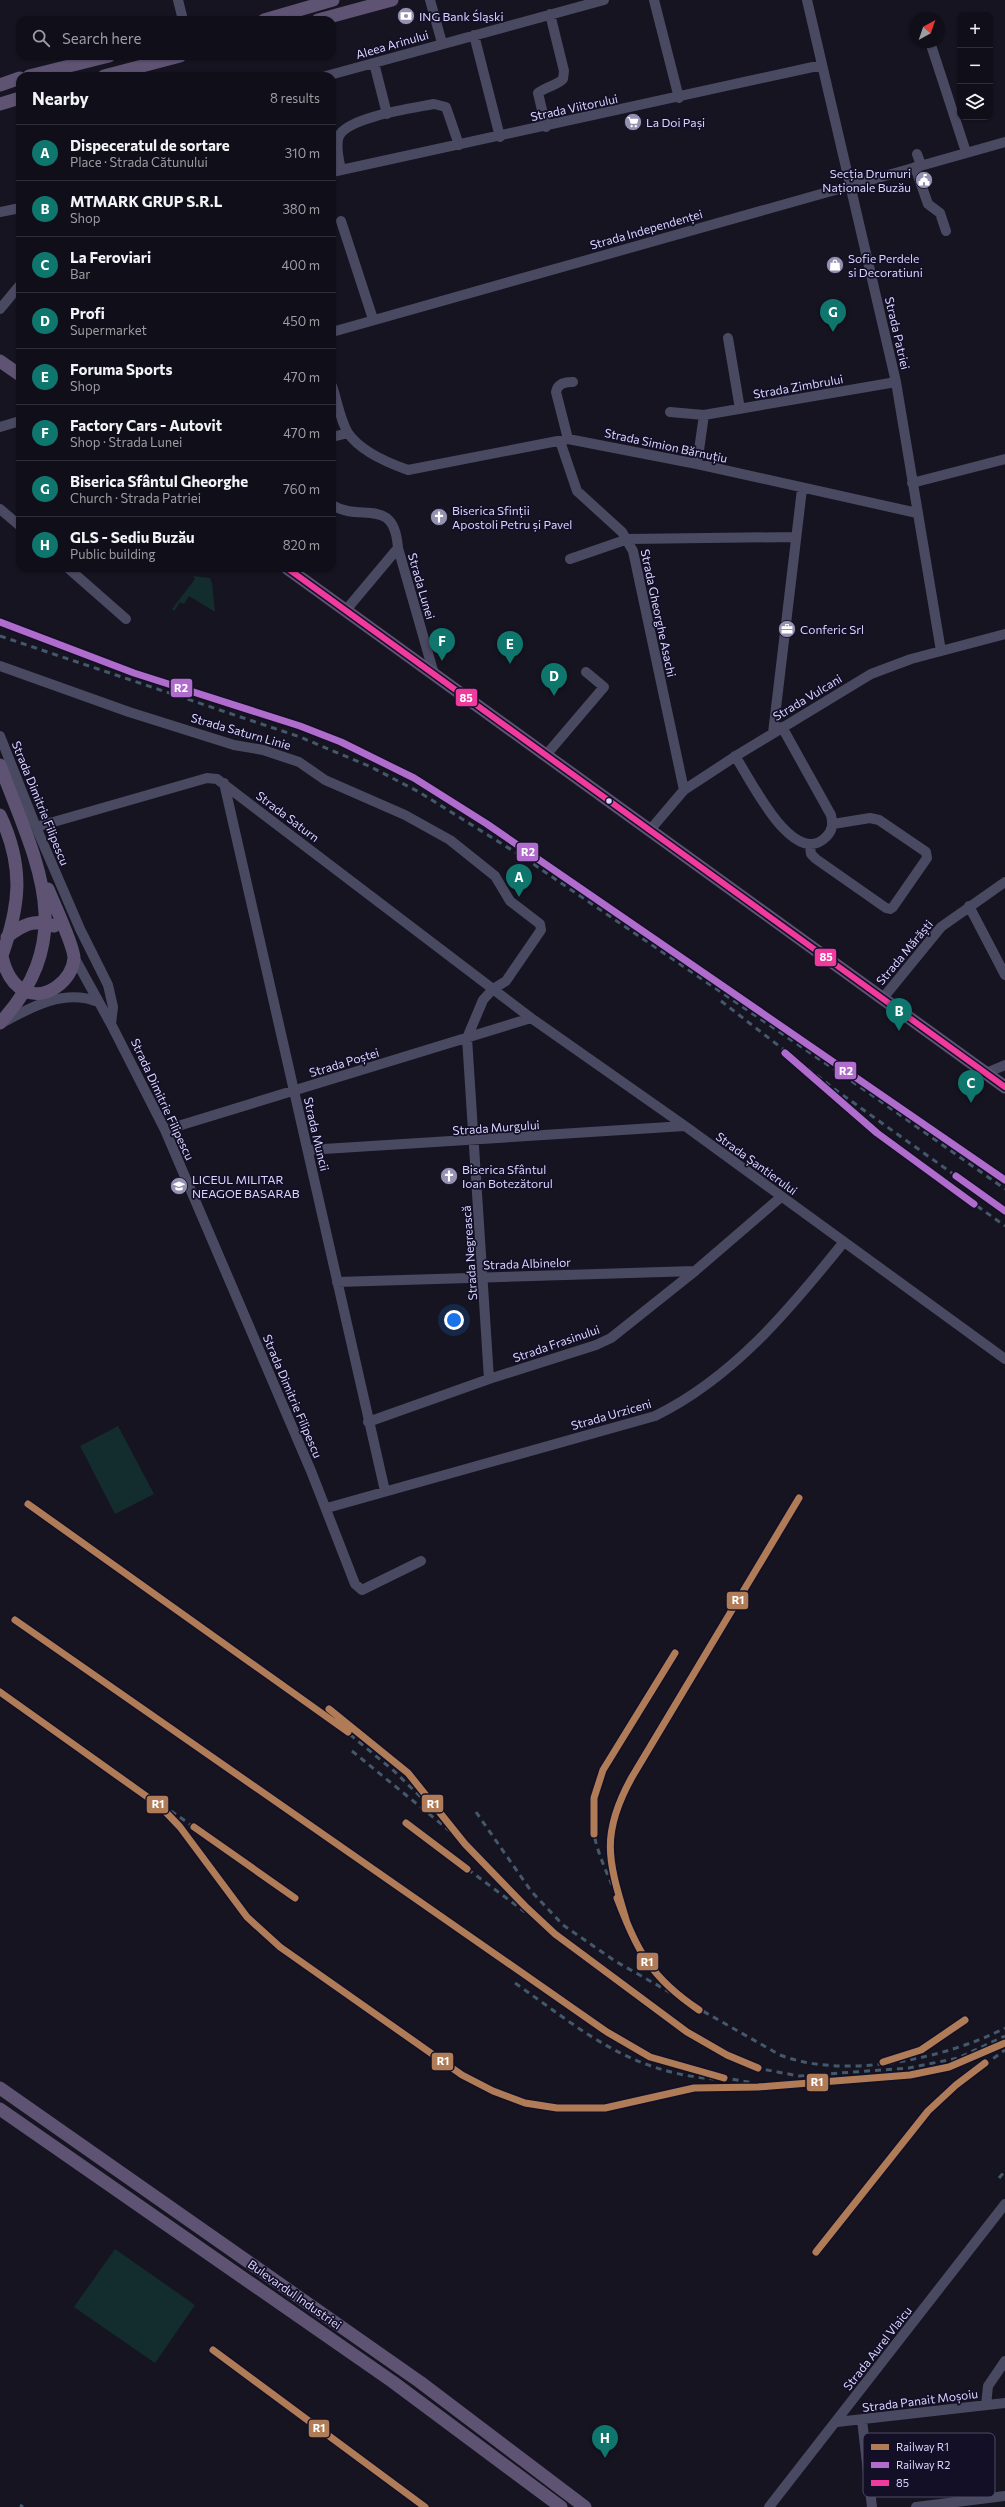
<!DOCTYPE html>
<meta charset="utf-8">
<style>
body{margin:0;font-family:Commissioner,sans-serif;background:#191822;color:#f1f3f6}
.controls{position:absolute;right:12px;top:12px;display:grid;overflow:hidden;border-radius:8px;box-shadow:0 1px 3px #0004}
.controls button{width:36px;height:36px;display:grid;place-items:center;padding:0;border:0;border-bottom:1px solid #302f38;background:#100f19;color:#f1f3f6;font:20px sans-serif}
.compass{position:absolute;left:909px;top:12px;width:36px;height:36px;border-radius:50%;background:#100f19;box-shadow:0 1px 3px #0004;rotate:40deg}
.you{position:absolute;left:454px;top:1320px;width:14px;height:14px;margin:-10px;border:3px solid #fff;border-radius:50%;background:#1a73e8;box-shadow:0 0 0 6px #1a73e833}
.badge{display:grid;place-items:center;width:26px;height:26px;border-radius:50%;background:#0f766e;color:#fff;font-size:13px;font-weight:700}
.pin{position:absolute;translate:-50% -33px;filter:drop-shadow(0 1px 2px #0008)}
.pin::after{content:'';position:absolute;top:21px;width:14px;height:12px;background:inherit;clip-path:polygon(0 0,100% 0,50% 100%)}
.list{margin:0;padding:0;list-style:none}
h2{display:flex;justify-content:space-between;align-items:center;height:52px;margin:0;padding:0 16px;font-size:17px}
h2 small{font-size:13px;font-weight:400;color:#9c9ca2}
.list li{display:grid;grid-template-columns:26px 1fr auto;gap:12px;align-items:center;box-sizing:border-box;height:56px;padding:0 16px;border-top:1px solid #302f38}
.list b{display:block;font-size:15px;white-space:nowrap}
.list p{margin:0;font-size:13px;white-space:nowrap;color:#9c9ca2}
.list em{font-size:13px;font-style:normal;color:#9c9ca2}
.icon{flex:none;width:22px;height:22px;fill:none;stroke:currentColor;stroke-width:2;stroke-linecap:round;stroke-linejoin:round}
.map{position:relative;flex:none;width:1005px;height:2507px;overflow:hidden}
.search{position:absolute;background:#100f19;box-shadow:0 1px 3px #0004;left:16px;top:16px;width:320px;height:44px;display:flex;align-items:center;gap:10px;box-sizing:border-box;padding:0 14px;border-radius:12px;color:#9c9ca2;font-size:15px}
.panel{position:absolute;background:#100f19;box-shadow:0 1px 3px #0004;left:16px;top:72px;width:320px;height:500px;border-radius:12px}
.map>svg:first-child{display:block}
.green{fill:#132c2d}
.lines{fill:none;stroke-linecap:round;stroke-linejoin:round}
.minor{stroke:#4a4962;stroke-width:10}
.major{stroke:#5e5373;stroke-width:13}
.rail{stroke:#43596b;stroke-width:3;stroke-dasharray:6 5;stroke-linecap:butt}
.bus-1-casing{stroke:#130f26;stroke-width:9}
.bus-1{stroke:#f13a9d;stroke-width:6}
.rail-1-casing{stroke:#130f26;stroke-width:10}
.rail-2-casing{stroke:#130f26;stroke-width:10}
.rail-1{stroke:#b07c57;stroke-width:7}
.rail-2{stroke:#b06ccc;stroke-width:7}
.bus-dot{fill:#d9d4ff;stroke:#130f26;stroke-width:1.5}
.labels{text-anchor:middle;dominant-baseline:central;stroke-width:3.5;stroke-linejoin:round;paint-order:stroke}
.poi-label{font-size:12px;fill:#d9d4ff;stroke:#130f26;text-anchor:start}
.street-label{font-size:12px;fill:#d9d4ff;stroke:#130f26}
.key{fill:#130f26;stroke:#4e4a67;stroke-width:1}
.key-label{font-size:11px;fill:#d9d4ff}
.line-badge{stroke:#130f26;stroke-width:1.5}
.badge-label{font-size:11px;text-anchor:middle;font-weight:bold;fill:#fff}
</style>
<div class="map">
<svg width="1005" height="2507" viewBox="0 0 1005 2507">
<rect width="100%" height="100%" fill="#161421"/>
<path class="green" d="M193,576l17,2 2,5 3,29 -26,-16 -5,8 -4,-2 -6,9 -2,-2 23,-30z
M118,1426l36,68 -39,20 -35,-68z
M115,2249l80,56 -40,58 -81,-56z"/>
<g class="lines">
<path class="minor" d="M178,0l5,20
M430,0l12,43
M654,0l25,98
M807,0l89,382 45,269
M474,35l26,102
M930,42l36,110
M374,63l13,51
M326,76l278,-76
M546,127l-8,-34c9,-7 18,-7 25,-14l1,-8 -14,-57
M917,154l4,11
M915,167l13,37 12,9 6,18
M341,170c-2,-10 -6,-24 -2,-34 9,-19 75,-28 95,-32l12,3 13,38
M332,172l490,-107
M0,212l20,-4
M341,221l32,98
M0,309l20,-24
M332,332l673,-190
M728,338l12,71
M332,386c5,14 8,34 16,47 13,19 40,30 60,37l160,-31 129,25 220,49
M670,412l34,3
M0,427l20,-6
M332,437l16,-4
M568,439l-12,-47c2,-9 9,-10 17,-10
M560,441l17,50 45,41 11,19 51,239
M697,464l7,-49 192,-33
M912,483l93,-24
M332,505c29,18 62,-10 66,43l36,126
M0,509l20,17
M570,559l58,-20 167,-2
M68,568l58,51
M346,610l52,-62
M0,666l129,46 105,33 29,5 36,12 26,18 80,35 45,25 45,36 15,25 30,23 1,6 -35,51 -13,8 -10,11 -16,38 22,341
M773,733l29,-244
M0,736l36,91 44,102 28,56 5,22 -2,17 54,106 146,341 44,113 7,6 59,-29
M546,755l58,-68 -18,-15
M735,756c15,22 58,114 91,81 7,-7 7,-13 5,-22l-49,-88
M224,783l161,708
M36,827l171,-49 10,1 314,239 154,108 320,233
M650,830l34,-40 55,-36 132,-80 40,-15 94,-25
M810,846l1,8 5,5 70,49 4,1 3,-2 34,-49 -1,-6 -47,-32 -9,-2 -37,6
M969,906l36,69
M74,957l37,67
M883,998l58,-71 64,-45
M2,1023c29,-16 63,-35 96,-21
M986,1073l19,-8
M165,1130l366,-112
M308,1150l377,-24
M337,1282l358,-11
M368,1422l121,-43 107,-34 15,-7 84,-67 86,-74
M327,1508l328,-92c78,-38 135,-107 188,-173
M986,2405l2,-19 17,-25
M862,2420l10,87
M837,2422l168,-19
M769,2507l236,-303
M916,2507l89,-11"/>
<path class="major" d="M264,20l69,-20
M318,20l74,-20
M29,76l80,-20
M104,76l76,-20
M0,85l20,-7
M0,104l20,-6
M0,361l20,14
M287,568l718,519
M0,765c35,95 81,170 0,258
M0,815c25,53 20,92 0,146
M7,937c15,-12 28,-19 47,-11
M2,956c3,14 9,28 23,35 21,10 48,-11 49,-33 0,-12 -20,-54 -26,-69
M0,2088l420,294 165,125
M0,2109l393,273 168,125"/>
<path class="rail" d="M0,622l134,51 166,53 41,16 73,36 73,46 518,356
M0,636l300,101 71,30 48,25 104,65 343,234 139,98
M721,1001l116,90 168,120
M829,1092l65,54 111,80
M28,1504l319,228 47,39 37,36
M15,1620l208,145
M0,1692l160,114 20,21 67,90 33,30 182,128 31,16 32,12 32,5h48l89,-20 64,-1 152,-12 39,-8 56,-24
M329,1709l79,64 57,71 80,81 125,95 69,41 28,9 32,6 110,-8 49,-10 47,-22
M352,1751l98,80
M171,1811l27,19
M476,1812l55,79 32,34 52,36 165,94c64,25 165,4 225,-27
M406,1823l119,89
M339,1845l290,201c38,20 82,30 125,37
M612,1885c-9,-21 -19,-43 -20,-67 -1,-49 56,-123 83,-165
M625,1919c11,27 24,52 47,71
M627,1923c-18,-61 -28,-87 5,-146l167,-279
M515,1983c67,47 113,89 199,96
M907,2056l22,-11 36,-25
M999,2178l6,-7
M816,2252l112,-141 28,-26 49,-35
M213,2350l115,85
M20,2505l3,2"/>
<defs>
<path id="bus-1" d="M287,568l718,519"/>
</defs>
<use href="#bus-1" class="bus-1-casing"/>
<use href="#bus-1" class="bus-1"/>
<defs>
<path id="rail-1" d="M28,1504l320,228
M15,1620l592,412 43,25 74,21
M0,1692l160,114 20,21 67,90 33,30 182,128 31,16 32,12 32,5h48l89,-20 64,-1 152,-12 39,-8 56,-24
M329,1709l79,64 57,71 60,62 30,28 132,98 40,23 31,13
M406,1823l61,46
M194,1827l101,71
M594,1834v-36l9,-28 72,-117
M617,1898c21,54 33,79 82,112
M627,1923c-18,-61 -28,-87 5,-146l167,-279
M883,2062l38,-12 44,-30
M816,2252l112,-141 28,-26 29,-22
M213,2350l212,157"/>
<path id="rail-2" d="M0,622l134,51 166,53 41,16 73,36 73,46 518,356
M785,1053l92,80 97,71
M956,1176l49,35"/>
</defs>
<use href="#rail-1" class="rail-1-casing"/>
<use href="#rail-2" class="rail-2-casing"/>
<use href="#rail-1" class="rail-1"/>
<use href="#rail-2" class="rail-2"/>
</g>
<defs>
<symbol id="bank-disc" viewBox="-11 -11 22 22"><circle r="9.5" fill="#9591b1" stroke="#130f26"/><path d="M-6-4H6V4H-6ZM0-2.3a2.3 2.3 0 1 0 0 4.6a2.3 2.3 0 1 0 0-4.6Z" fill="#fff"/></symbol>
<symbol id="supermarket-disc" viewBox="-11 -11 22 22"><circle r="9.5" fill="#9591b1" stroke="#130f26"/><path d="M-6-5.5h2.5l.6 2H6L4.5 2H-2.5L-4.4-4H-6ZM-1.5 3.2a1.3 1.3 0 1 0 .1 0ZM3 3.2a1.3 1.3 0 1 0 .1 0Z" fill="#fff"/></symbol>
<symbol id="civic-disc" viewBox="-11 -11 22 22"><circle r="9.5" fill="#9591b1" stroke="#130f26"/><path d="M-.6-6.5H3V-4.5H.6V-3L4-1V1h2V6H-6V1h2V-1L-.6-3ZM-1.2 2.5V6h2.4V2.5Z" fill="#fff"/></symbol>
<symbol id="shop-disc" viewBox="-11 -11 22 22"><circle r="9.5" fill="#9591b1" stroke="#130f26"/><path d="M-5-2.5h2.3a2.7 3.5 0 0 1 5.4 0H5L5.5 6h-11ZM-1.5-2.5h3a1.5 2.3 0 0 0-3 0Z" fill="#fff"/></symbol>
<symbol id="church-disc" viewBox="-11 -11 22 22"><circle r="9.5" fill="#9591b1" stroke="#130f26"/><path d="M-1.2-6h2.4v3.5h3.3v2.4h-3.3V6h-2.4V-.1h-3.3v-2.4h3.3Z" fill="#fff"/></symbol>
<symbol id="office-disc" viewBox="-11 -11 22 22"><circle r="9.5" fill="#9591b1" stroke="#130f26"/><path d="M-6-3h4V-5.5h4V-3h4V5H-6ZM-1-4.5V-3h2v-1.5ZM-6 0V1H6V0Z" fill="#fff"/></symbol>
<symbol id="university-disc" viewBox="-11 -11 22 22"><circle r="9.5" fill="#9591b1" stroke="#130f26"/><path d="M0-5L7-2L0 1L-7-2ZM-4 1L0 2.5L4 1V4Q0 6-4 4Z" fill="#fff"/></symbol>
</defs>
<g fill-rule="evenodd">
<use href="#bank-disc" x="396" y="6" width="20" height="20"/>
<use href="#supermarket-disc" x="623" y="112" width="20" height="20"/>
<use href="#civic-disc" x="914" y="170" width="20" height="20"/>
<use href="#shop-disc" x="825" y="255" width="20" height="20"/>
<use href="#church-disc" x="429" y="507" width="20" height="20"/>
<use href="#office-disc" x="777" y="619" width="20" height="20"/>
<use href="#church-disc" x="439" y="1166" width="20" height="20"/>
<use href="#university-disc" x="169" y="1176" width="20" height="20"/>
</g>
<circle class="bus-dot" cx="609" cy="801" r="3.5"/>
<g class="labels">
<g class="poi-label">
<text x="419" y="16">ING Bank Śląski</text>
<text x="646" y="122">La Doi Pași</text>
<text x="911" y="173" text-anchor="end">Secția Drumuri<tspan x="911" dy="14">Naționale Buzău</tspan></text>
<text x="848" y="258">Sofie Perdele<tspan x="848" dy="14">si Decoratiuni</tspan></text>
<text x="452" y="510">Biserica Sfinții<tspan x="452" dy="14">Apostoli Petru și Pavel</tspan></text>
<text x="800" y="629">Conferic Srl</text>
<text x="462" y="1169">Biserica Sfântul<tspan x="462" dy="14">Ioan Botezătorul</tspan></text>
<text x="192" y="1179">LICEUL MILITAR<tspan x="192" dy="14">NEAGOE BASARAB</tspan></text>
</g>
<g class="street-label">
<text transform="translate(392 44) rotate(-16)">Aleea Arinului</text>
<text transform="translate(574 107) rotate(-12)">Strada Viitorului</text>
<text transform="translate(646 229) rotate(-16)">Strada Independenței</text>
<text transform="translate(898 333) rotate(77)">Strada Patriei</text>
<text transform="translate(798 386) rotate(-10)">Strada Zimbrului</text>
<text transform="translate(666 445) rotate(12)">Strada Simion Bărnuțiu</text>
<text transform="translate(422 586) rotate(74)">Strada Lunei</text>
<text transform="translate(659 613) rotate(78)">Strada Gheorghe Asachi</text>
<text transform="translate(807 697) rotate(-31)">Strada Vulcani</text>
<text transform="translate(241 731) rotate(16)">Strada Saturn Linie</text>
<text transform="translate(41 803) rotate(68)">Strada Dimitrie Filipescu</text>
<text transform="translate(288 816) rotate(37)">Strada Saturn</text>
<text transform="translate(904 952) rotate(-50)">Strada Mărăști</text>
<text transform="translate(344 1062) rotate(-17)">Strada Poștei</text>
<text transform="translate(163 1099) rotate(65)">Strada Dimitrie Filipescu</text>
<text transform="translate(496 1127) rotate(-4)">Strada Murgului</text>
<text transform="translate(317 1134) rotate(77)">Strada Muncii</text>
<text transform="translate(757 1163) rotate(36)">Strada Șantierului</text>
<text transform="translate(469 1253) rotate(-94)">Strada Negrească</text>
<text transform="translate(527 1263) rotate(-2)">Strada Albinelor</text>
<text transform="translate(556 1343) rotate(-19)">Strada Frasinului</text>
<text transform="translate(293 1396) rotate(67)">Strada Dimitrie Filipescu</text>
<text transform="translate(611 1414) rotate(-16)">Strada Urziceni</text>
<text transform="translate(295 2294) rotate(35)">Bulevardul Industriei</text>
<text transform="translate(877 2348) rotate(-52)">Strada Aurel Vlaicu</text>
<text transform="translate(920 2400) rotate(-7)">Strada Panait Moșoiu</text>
</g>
</g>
<rect x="863" y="2433" width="132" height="64" rx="6" class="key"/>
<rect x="871" y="2444" width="18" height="6" fill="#b07c57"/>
<rect x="871" y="2462" width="18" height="6" fill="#b06ccc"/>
<rect x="871" y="2480" width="18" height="6" fill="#f13a9d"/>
<g class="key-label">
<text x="896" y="2451">Railway R1</text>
<text x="896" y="2469">Railway R2</text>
<text x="896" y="2487">85</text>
</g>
<g class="line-badge">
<rect x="170" y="678" width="23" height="20" rx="4" fill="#b06ccc"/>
<rect x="455" y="688" width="23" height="19" rx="4" fill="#f13a9d"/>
<rect x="516" y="842" width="23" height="20" rx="4" fill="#b06ccc"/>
<rect x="814" y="948" width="23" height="19" rx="4" fill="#f13a9d"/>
<rect x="834" y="1061" width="23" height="19" rx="4" fill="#b06ccc"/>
<rect x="726" y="1591" width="23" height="19" rx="4" fill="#b07c57"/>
<rect x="421" y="1794" width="23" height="19" rx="4" fill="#b07c57"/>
<rect x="146" y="1795" width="23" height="19" rx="4" fill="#b07c57"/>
<rect x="636" y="1952" width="23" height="19" rx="4" fill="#b07c57"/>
<rect x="431" y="2052" width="23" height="19" rx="4" fill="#b07c57"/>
<rect x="806" y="2073" width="23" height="19" rx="4" fill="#b07c57"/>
<rect x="308" y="2419" width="22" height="19" rx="4" fill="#b07c57"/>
</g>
<g class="badge-label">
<text x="181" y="692">R2</text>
<text x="466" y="702">85</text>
<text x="528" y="856">R2</text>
<text x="826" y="961">85</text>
<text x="846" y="1075">R2</text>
<text x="738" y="1604">R1</text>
<text x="433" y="1808">R1</text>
<text x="158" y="1808">R1</text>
<text x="647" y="1966">R1</text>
<text x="443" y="2065">R1</text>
<text x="817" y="2086">R1</text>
<text x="319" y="2432">R1</text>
</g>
</svg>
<div class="controls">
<button>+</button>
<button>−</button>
<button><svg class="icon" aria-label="layers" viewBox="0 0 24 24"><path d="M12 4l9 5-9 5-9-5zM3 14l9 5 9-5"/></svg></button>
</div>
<svg class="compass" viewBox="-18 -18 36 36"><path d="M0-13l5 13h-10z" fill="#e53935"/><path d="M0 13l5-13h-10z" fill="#9c9ca2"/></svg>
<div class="you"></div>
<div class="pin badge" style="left:519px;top:897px">A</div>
<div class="pin badge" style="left:899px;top:1031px">B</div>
<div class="pin badge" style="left:971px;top:1103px">C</div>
<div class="pin badge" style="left:554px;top:696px">D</div>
<div class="pin badge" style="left:510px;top:664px">E</div>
<div class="pin badge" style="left:442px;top:661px">F</div>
<div class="pin badge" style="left:833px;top:332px">G</div>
<div class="pin badge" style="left:605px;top:2458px">H</div>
<div class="search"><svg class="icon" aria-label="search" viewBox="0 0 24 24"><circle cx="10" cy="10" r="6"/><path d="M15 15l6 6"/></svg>Search here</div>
<section class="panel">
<h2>Nearby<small>8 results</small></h2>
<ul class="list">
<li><span class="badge">A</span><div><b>Dispeceratul de sortare</b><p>Place · Strada Cătunului</p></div><em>310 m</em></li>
<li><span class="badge">B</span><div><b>MTMARK GRUP S.R.L</b><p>Shop</p></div><em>380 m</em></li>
<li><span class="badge">C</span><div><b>La Feroviari</b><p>Bar</p></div><em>400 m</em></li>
<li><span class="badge">D</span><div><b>Profi</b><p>Supermarket</p></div><em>450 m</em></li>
<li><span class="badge">E</span><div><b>Foruma Sports</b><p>Shop</p></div><em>470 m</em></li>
<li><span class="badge">F</span><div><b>Factory Cars - Autovit</b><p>Shop · Strada Lunei</p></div><em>470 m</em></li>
<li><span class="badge">G</span><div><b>Biserica Sfântul Gheorghe</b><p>Church · Strada Patriei</p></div><em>760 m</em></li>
<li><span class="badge">H</span><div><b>GLS - Sediu Buzău</b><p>Public building</p></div><em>820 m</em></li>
</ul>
</section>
</div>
